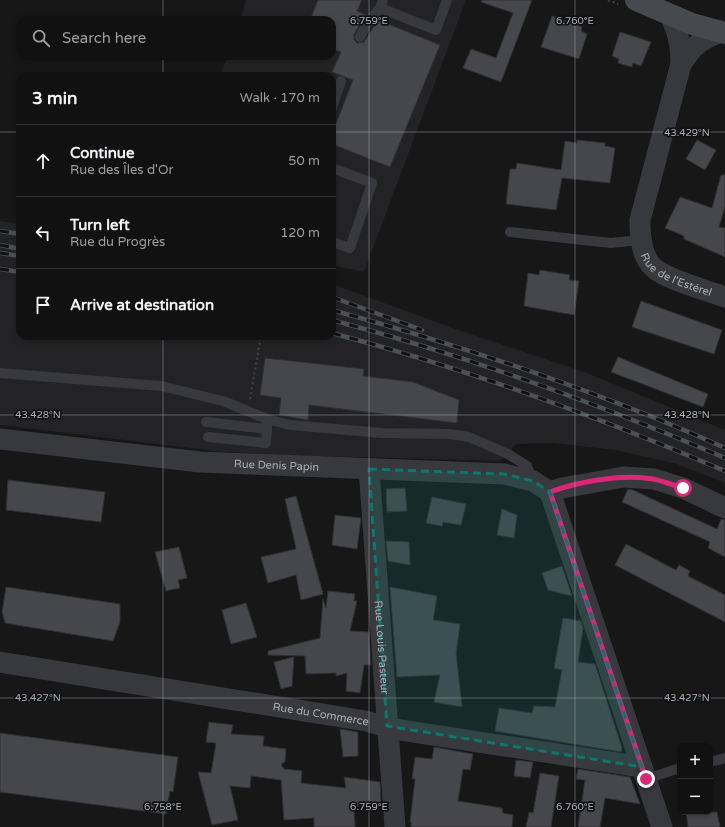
<!DOCTYPE html>
<meta charset="utf-8">
<style>
body{margin:0;font-family:"Varela Round",sans-serif;background:#1a1a1b;color:#f1f3f6}
.controls{position:absolute;right:12px;bottom:12px;display:grid;overflow:hidden;border-radius:8px;box-shadow:0 2px 6px #0003}
.controls button{width:36px;height:36px;display:grid;place-items:center;padding:0;border:0;border-bottom:1px solid #303132;background:#111112;color:#f1f3f6;font:20px sans-serif}
.stop{position:absolute;width:12px;height:12px;margin:-9px;border:3px solid #db2777;border-radius:50%;background:#fff}
.stop.end{background:#db2777;border-color:#fff;box-shadow:0 1px 4px #0008}
.list{margin:0;padding:0;list-style:none}
h2{display:flex;justify-content:space-between;align-items:center;height:52px;margin:0;padding:0 16px;font-size:17px}
h2 small{font-size:13px;font-weight:400;color:#9c9d9f}
.list li{display:grid;grid-template-columns:26px 1fr auto;gap:12px;align-items:center;box-sizing:border-box;height:72px;padding:0 16px;border-top:1px solid #303132}
.list b{display:block;font-size:15px;white-space:nowrap}
.list p{margin:0;font-size:13px;white-space:nowrap;color:#9c9d9f}
.list em{font-size:13px;font-style:normal;color:#9c9d9f}
.icon{flex:none;width:22px;height:22px;fill:none;stroke:currentColor;stroke-width:2;stroke-linecap:round;stroke-linejoin:round}
.map{position:relative;flex:none;width:725px;height:827px;overflow:hidden}
.search{position:absolute;background:#111112;box-shadow:0 2px 6px #0003;left:16px;top:16px;width:320px;height:44px;display:flex;align-items:center;gap:10px;box-sizing:border-box;padding:0 14px;border-radius:12px;color:#9c9d9f;font-size:15px}
.panel{position:absolute;background:#111112;box-shadow:0 2px 6px #0003;left:16px;top:72px;width:320px;height:268px;border-radius:12px}
.map>svg:first-child{display:block}
.built{fill:#232325}
.building{fill:#46474b;stroke:#313134}
.lines{fill:none;stroke-linecap:round;stroke-linejoin:round}
.path{stroke:#3e4044;stroke-width:2.5;stroke-dasharray:2 3;stroke-linecap:butt}
.service{stroke:#38393d;stroke-width:10}
.minor{stroke:#38393d;stroke-width:21}
.secondary{stroke:#46494d;stroke-width:22}
.rail-casing{stroke:#4d5054;stroke-width:4.5}
.rail{stroke:#121213;stroke-width:3;stroke-dasharray:9;stroke-linecap:butt}
.route{stroke:#db2777;stroke-width:5}
.marked{fill:#0f766e;fill-opacity:0.2;stroke:#0f766e;stroke-width:3;stroke-dasharray:8 5;stroke-linejoin:round}
.ticks{fill:none;stroke:#a9b0b8;stroke-width:1;stroke-opacity:0.45}
.labels{text-anchor:middle;dominant-baseline:central;stroke-width:3.5;stroke-linejoin:round;paint-order:stroke}
.street-label{font-size:11px;fill:#a9b0b8;stroke:#121213}
.ticks-label{font-size:10px;text-anchor:middle;fill:#a9b0b8;stroke:#121213;stroke-width:3.5;stroke-linejoin:round;paint-order:stroke}
</style>
<div class="map">
<svg width="725" height="827" viewBox="0 0 725 827">
<rect width="100%" height="100%" fill="#171718"/>
<path class="built" d="M246,0h220l-102,272 -32,-7v-189h-112l7,-20h105v-36h-92z
M0,221l20,3v112h312v-52l118,43 137,46 138,57v53l-48,-19 -61,-14 -63,-7 -37,1 -15,17 -189,-5 -88,-4 -224,-27z"/>
<path class="building" d="M318,0h44l-5,11 9,4 -12,19v6l3,3 7,-1 14,-22 62,25 -50,122 -58,-23v-10l21,-54 -21,-8 9,-20 -9,-3v-29h-22z
M482,0h50l-31,82 -38,-14 8,-19 25,9 17,-45 -32,-11z
M552,16l30,11 -1,4 6,3 -8,25 -38,-12z
M620,32l31,10 -10,24 -8,-3 -1,4 -14,-4 1,-4 -7,-3z
M577,140l28,3v3l10,2 -5,35 -48,-5 -6,32 -50,-6 4,-35h6l1,-6 44,7 4,-29 12,2z
M697,140l19,10 -11,20 -19,-11z
M721,175h4v32l-6,20 6,1v29l-41,-18v-3l-19,-8 15,-31 32,11z
M540,270l30,5 -1,5 10,1 -5,34 -50,-9 4,-33 11,2z
M641,301l81,29 -8,24 -82,-27z
M618,357l90,37 -5,13 -92,-35z
M265,358l99,11 -1,7 50,6 46,18 -2,23 -148,-18 -1,15 -29,-5 2,-17 -21,-3z
M8,480l97,12 -4,30 -95,-12z
M405,488l2,23 -20,1 -1,-23z
M628,489l5,1 84,39 4,-10 4,1v37l-17,-9 2,-6 -88,-40z
M296,496l27,98 -22,6 -5,-25 -28,8 -7,-26 35,-8 -11,-50z
M432,497l34,7 -5,21 -18,-3 -1,4 -16,-3z
M502,509l15,6 -3,23 -17,-3z
M335,515l26,3 -4,31 -25,-4z
M386,541l23,1 1,23 -22,-4z
M626,544l50,26 3,-5 11,6 -2,5 37,19v27l-110,-57z
M179,547l8,31 -9,2 2,8 -14,3 -11,-39z
M562,566l10,30 -24,-6 -6,-17z
M6,587l114,17v18l-7,19 -108,-18 -3,-11z
M390,587l47,9 -4,24 27,4 -4,29 6,54 -28,-5 6,-27 -43,2z
M328,591l27,3 -1,7h3l-7,30 19,1 2,33h-7l-4,28 -14,-2 1,-18 -11,3v-3l-30,1 -1,-18 -37,-1v-4l52,-13 3,-39 3,9z
M246,603l11,34 -26,7 -9,-34z
M563,618l18,3 2,7 -5,34 17,2 27,84 -1,4 -126,-21 4,-23 33,5 2,-7 21,1 7,-37 -8,-2z
M294,657l-2,29 -11,3 -7,-27z
M209,722l24,3 -2,9 33,2 -1,10 23,3 -1,13 -3,1v4l2,1v1l18,2 -1,12 45,5 -2,-11 36,5 1,22 -27,2 1,21h-41v-9l-30,2 -3,-40 -30,-4 -1,12 -20,-2 8,34 -26,5 -14,-53 13,1 5,-30 -10,-1z
M340,729l18,3v24l-15,1z
M0,733l178,24 -5,35 -3,-1 -4,23 -166,-22z
M434,747l39,7 -3,16 -7,-1 -5,32 44,7 1,5 10,2 -1,12h-101v-5h-1l5,-43h-3l3,-22 17,2z
M516,760l17,2 -3,16 -16,-2z
M578,769l52,8 10,27 -35,-6 -5,29h-22l7,-47 -9,-1z
M540,773l19,3 -8,51h-25l3,-15 4,1z
M686,812h31l3,15h-32z"/>
<g class="lines">
<path class="path" d="M608,0l10,4
M250,399l11,-63"/>
<path class="service" d="M383,0l-3,8 56,22 11,-30
M360,37l6,-12 14,-17
M332,108l9,-27
M332,168l40,15 -22,65 -18,-6
M510,232l101,11 29,-3
M0,373l161,13 62,15 44,18 23,6 92,8 67,1 20,3 39,17 19,12 6,15
M206,422l61,7v-6
M208,437l58,6 1,-14
M710,762l15,-4
M646,779l34,-11"/>
<g class="minor">
<path id="s1" d="M670,15c8,17 11,30 11,49l-41,156c0,16 1,38 15,49 16,12 51,21 70,28"/>
<path d="M681,64c13,-19 19,-24 40,-32"/>
<path id="s2" d="M0,439l200,23 304,12 29,7 17,11"/>
<path id="s3" d="M369,469l26,358"/>
<path d="M550,492l112,335"/>
<path d="M550,492l12,-4 62,-11 30,2 29,9 42,20"/>
<path id="s4" d="M0,662l366,59 28,8 248,38"/>
</g>
<path class="secondary" d="M636,0l56,24 33,9"/>
<defs>
<path id="rail" d="M0,231l20,3
M0,245l20,4
M0,253l20,3
M0,269l20,3
M332,297l90,33
M332,310c134,37 266,81 393,138
M332,320c135,36 265,83 393,138
M332,333c135,36 265,83 393,138"/>
</defs>
<use href="#rail" class="rail-casing"/>
<use href="#rail" class="rail"/>
</g>
<g class="lines">
<path class="route" d="M646,779l-96,-287c30,-11 72,-18 103,-13 10,2 20,6 30,9"/>
</g>
<path class="marked" d="M369,469l135,5 29,7 17,11 92,275 -255,-41z"/>
<path class="ticks" d="M163,0v20M369,0v827M575,0v827M163,56v20M0,132h20M332,132h393M163,336v491M0,415h725M0,698h725"/>
<g class="labels">
<g class="street-label">
<text stroke="none"><textPath href="#s1" startOffset="286">Rue de l'Estérel</textPath></text>
<text stroke="none"><textPath href="#s2" startOffset="278">Rue Denis Papin</textPath></text>
<text stroke="none"><textPath href="#s3" startOffset="179">Rue Louis Pasteur</textPath></text>
<text stroke="none"><textPath href="#s4" startOffset="325">Rue du Commerce</textPath></text>
</g>
</g>
<g class="ticks-label">
<text x="369" y="24">6.759°E</text>
<text x="575" y="24">6.760°E</text>
<text x="687" y="136">43.429°N</text>
<text x="38" y="418">43.428°N</text>
<text x="687" y="418">43.428°N</text>
<text x="38" y="701">43.427°N</text>
<text x="687" y="701">43.427°N</text>
<text x="163" y="810">6.758°E</text>
<text x="369" y="810">6.759°E</text>
<text x="575" y="810">6.760°E</text>
</g>
</svg>
<div class="controls">
<button>+</button>
<button>−</button>
</div>
<div class="stop" style="left:683px;top:488px"></div>
<div class="stop end" style="left:646px;top:779px"></div>
<div class="search"><svg class="icon" aria-label="search" viewBox="0 0 24 24"><circle cx="10" cy="10" r="6"/><path d="M15 15l6 6"/></svg>Search here</div>
<section class="panel">
<h2>3 min<small>Walk · 170 m</small></h2>
<ul class="list">
<li><svg class="icon" aria-label="ahead" viewBox="0 0 24 24"><path d="M12 20V5M6 11l6-6 6 6"/></svg><div><b>Continue</b><p>Rue des Îles d'Or</p></div><em>50 m</em></li>
<li><svg class="icon" aria-label="left" viewBox="0 0 24 24"><path d="M17 20v-9H6M10 6l-5 5 5 5"/></svg><div><b>Turn left</b><p>Rue du Progrès</p></div><em>120 m</em></li>
<li><svg class="icon" aria-label="arrive" viewBox="0 0 24 24"><path d="M6 21V4h12l-3 4 3 4H6"/></svg><div><b>Arrive at destination</b></div></li>
</ul>
</section>
</div>
